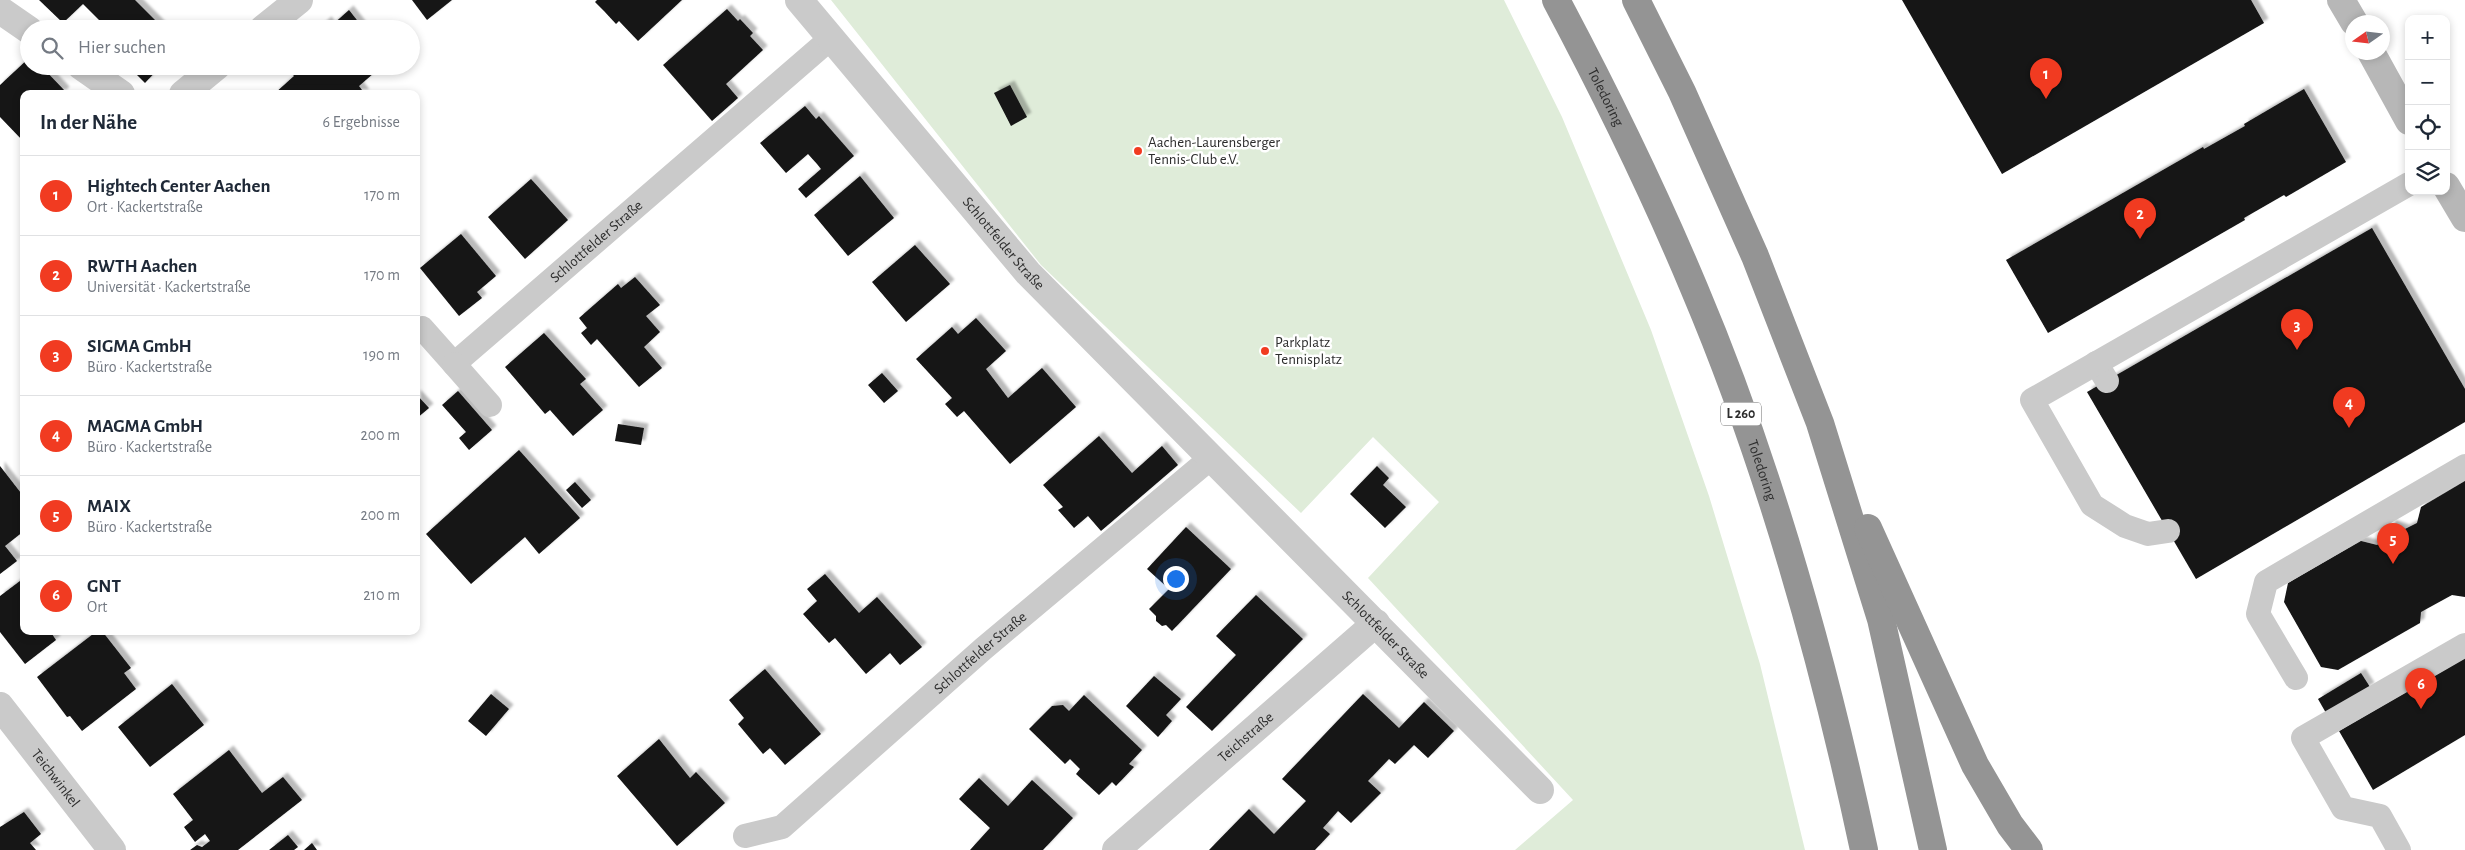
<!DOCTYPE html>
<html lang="de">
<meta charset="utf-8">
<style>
body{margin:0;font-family:"Alegreya Sans",sans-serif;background:#f2f2f3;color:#1f2937}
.controls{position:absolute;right:15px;top:15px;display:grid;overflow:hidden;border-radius:10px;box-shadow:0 2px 8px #0003}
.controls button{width:45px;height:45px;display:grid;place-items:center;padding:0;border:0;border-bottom:1px solid #e0e1e3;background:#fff;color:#1f2937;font:25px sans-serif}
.compass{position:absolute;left:2345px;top:15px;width:45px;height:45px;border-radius:50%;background:#fff;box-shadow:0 2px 8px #0003;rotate:256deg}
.you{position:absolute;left:1175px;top:578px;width:18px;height:18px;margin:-12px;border:4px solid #fff;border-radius:50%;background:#1a73e8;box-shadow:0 0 0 8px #1a73e833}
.badge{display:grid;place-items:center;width:32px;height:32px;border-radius:50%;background:#f13b21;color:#fff;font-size:16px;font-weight:700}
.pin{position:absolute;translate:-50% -41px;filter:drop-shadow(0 1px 2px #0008)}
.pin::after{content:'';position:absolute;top:26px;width:18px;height:15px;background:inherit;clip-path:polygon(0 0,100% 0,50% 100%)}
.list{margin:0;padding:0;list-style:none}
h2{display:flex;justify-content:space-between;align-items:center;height:65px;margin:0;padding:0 20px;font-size:21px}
h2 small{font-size:16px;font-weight:400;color:#747a83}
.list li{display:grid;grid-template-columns:32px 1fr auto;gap:15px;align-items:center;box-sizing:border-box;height:80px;padding:0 20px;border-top:1px solid #e0e1e3}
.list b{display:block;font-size:19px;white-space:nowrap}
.list p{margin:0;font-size:16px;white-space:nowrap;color:#747a83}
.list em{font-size:16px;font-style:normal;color:#747a83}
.icon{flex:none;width:28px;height:28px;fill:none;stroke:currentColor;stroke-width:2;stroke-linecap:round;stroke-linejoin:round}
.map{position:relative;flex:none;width:2465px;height:850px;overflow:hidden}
.search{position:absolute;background:#fff;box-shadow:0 2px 8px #0003;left:20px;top:20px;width:400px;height:55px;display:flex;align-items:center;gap:12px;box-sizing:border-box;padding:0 18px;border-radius:28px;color:#747a83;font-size:19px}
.panel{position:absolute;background:#fff;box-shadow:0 2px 8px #0003;left:20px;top:90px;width:400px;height:545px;border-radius:10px}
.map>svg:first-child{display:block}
.green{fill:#dfecd9}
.building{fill:#141414;filter:url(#shadow)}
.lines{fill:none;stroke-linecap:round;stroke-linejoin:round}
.lane{stroke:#cacaca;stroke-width:24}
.street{stroke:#cacaca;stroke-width:28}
.secondary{stroke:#b7b7b7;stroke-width:28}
.highway{stroke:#949494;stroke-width:28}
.poi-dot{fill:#f13b21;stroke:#fff;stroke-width:2}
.labels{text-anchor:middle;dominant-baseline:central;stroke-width:5;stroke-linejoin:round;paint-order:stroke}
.shield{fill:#fff;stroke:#6c6c6c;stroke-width:1}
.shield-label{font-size:14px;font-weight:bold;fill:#2d2d2d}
.street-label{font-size:15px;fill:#2d2d2d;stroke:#fff}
.poi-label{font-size:15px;fill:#2d2d2d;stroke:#fff;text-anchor:start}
</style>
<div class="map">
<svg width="2465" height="850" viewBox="0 0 2465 850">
<defs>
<filter id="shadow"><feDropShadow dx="4.5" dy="-4.5" stdDeviation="1" flood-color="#0004"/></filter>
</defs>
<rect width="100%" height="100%" fill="#fff"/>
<path class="green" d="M831,0h673l58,117 89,213 58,166 51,168 45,186h-290l58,-50 -205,-222 71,-76 -66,-65 -72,76 -260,-248z"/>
<path class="building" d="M39,0h96l29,29h-56l-25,-25 -20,19z
M412,0h40l-25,20z
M597,0h85l-44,41 -19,-20 -3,3 -12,-13 -9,-9z
M1902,0h349l13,23 -262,151z
M727,9l11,12 2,-2 13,14 -3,3 13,14 -37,34 12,14 -26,23 -49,-56z
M349,10l15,19h-46l9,-8 4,5z
M29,58v8h12l24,25 -3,3h-38v48l-24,-25v-32z
M128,66h33l-16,17z
M285,66h97l-23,20 6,8h-91l20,-18z
M1010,85l17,32 -16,9 -17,-33z
M2304,89l42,73 -60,35 -2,-2 -40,23 1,2 -197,113 -42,-73 197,-113 1,2 41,-23 -1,-2z
M805,106l11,13 3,-3 35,40 -48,42 -8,-9 23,-20 -4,-5 -9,-10 -22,19 -26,-30z
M860,176l34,42 -46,38 -34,-41z
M531,179l37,41 -43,39 -37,-42z
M2372,228l93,161v33l-269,157 -109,-187z
M461,234l35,42 -19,16 5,6 -23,18 -39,-48z
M915,245l35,39 -44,38 -34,-40z
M635,277l25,28 -14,11 14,16 -16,15 18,21 -23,19 -42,-48 -6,6 -10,-12 6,-5 -8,-10 39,-34 3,4z
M976,318l30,33 -20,18 22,29 34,-30 34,39 -66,57 -46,-53 -7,6 -12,-13 7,-6 -36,-39 36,-32 6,7z
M544,333l42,46 -6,5 23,26 -30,26 -23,-26 -5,4 -40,-47z
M882,373l16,18 -14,12 -16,-18z
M458,391l34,39 -23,20 -10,-12 7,-6 -24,-27z
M416,394l13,14 -13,11z
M618,424l26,4 -3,17 -26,-4z
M1099,436l33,37 30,-27 16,19 -77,66 -13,-15 -14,12 -16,-18 5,-3 -20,-22z
M519,450l61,68 -41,36 -14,-17 -54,47 -45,-50z
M0,466l24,31v34l-19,15 12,15 -17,13z
M1377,466l12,12 -6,7 23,22 -21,21 -35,-34z
M2465,481v116l-13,-2 -31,17 -1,11 -82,47 -17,-3 -37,-65 4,-19 73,-42 16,4 11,-6 3,-15 14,5 12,-6 4,-16z
M575,482l16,18 -9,8 -16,-18z
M1186,527l45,42 -59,62 -6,-6 -4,1 -6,-5v-5l-7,-7 20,-20 -22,-20z
M825,574l34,39 18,-16 45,50 -22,18 -10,-12 -24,21 -31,-36 -6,5 -26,-29 14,-13 -10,-12z
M24,578v53h26l6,9 -31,24 -25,-32v-36z
M1256,595l47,44 -91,92 -26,-24 50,-52 -20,-19z
M97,631h5l29,37 -7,5 12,16 -54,42 -12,-15 -3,1 -30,-40z
M2465,658v77l-92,55 -34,-59z
M765,669l56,65 -36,31 -15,-17 -7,6 -25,-30 6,-6 -15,-18z
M2361,673l9,14 -44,26 -8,-14z
M1154,676l27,23 -15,16 6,6 -14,16 -32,-31z
M172,684l32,41 -54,42 -32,-40z
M491,694l18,15 -23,27 -18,-15z
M1363,694l36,34 25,-26 30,29 -26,27 -14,-13 -19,19 -6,-5 -21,22 13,12 -30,30 -13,-12 -15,17 7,6 -15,16h-106l40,-41 25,25 32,-33 -24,-22z
M1084,695l58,55 -13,14 5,3 -18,19 -4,-4 -13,13 -23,-21 4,-5 -10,-10 -5,5 -36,-35 23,-23 11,-1 6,6z
M659,739l31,39 6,-6 29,31 -48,43 -60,-70z
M229,750l33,43 21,-16 19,23 -64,50h-48l7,-5 5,2 8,-6 -5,-7 -10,8 -11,-15 9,-7 -20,-26z
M979,778l29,28 24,-26 41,38 -30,32h-73l20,-22 -31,-29z
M24,812l17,22 -11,9 6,7h-36v-23z
M288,835l10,12 -4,3h-25z
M312,843l5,7h-13z"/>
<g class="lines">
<g class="lane">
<path id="s1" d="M422,328l32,36 376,-325"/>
<path d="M2096,363l11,18"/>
<path d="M454,364l36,41"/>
<path d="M2168,531l-20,3 -23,-8 -33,-21 -60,-105 377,-216"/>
<path d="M2296,678l-38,-64 8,-32 199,-116"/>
<path id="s2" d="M745,836l37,-9 201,-178 229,-192"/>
<path d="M2399,850l-19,-34 -37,-8 -40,-70 162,-93"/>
</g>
<g class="street">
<path id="s3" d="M799,0l229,273 512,517"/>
<path d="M0,10l29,20"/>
<path d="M263,29l36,-29"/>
<path d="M81,66l40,28"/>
<path d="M183,94l34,-28"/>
<path id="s4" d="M0,706l112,144"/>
<path id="s5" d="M1116,850l260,-227"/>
</g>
<path class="secondary" d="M2341,0l13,22
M2371,52l38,69
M2446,186l19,32"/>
<g class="highway">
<path id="s6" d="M1556,0c50,94 97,190 138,288 75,177 130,374 170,562"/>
<path d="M1636,0l46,92 73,164 65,167 61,196 52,231"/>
<path d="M1868,528l107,237 35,60 19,25"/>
</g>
</g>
<g class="poi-dot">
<circle cx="1138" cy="151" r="5"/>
<circle cx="1265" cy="351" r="5"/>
</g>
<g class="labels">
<rect class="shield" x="1721" y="402.5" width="40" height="23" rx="4"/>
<g class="shield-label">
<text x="1741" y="414">L 260</text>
</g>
<g class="street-label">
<text stroke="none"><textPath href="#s6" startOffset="109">Toledoring</textPath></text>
<text stroke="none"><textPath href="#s1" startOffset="236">Schlottfelder Straße</textPath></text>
<text stroke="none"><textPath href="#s3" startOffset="318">Schlottfelder Straße</textPath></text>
<text stroke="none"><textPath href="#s6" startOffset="514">Toledoring</textPath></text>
<text stroke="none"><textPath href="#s3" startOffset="865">Schlottfelder Straße</textPath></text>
<text stroke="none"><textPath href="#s2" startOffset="302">Schlottfelder Straße</textPath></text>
<text stroke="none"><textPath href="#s5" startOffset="172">Teichstraße</textPath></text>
<text stroke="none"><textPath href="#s4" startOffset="91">Teichwinkel</textPath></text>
</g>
<g class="poi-label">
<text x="1148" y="142">Aachen-Laurensberger<tspan x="1148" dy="17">Tennis-Club e.V.</tspan></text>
<text x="1275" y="342">Parkplatz<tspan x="1275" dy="17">Tennisplatz</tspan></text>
</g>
</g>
</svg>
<div class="controls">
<button>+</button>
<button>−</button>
<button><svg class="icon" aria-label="locate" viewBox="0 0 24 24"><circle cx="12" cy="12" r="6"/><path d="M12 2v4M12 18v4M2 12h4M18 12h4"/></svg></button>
<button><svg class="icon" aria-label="layers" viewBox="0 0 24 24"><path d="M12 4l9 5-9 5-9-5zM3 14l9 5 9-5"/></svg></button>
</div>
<svg class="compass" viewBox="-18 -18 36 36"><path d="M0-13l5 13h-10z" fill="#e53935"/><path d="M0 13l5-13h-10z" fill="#747a83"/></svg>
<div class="you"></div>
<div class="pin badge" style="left:2046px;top:99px">1</div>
<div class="pin badge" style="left:2140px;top:239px">2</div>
<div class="pin badge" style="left:2297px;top:350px">3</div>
<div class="pin badge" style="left:2349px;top:428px">4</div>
<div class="pin badge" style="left:2393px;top:564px">5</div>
<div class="pin badge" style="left:2421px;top:709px">6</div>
<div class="search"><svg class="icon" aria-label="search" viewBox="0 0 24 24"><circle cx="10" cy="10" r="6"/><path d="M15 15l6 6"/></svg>Hier suchen</div>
<section class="panel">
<h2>In der Nähe<small>6 Ergebnisse</small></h2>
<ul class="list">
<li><span class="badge">1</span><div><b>Hightech Center Aachen</b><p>Ort · Kackertstraße</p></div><em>170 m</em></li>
<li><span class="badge">2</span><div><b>RWTH Aachen</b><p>Universität · Kackertstraße</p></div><em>170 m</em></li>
<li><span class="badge">3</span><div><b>SIGMA GmbH</b><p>Büro · Kackertstraße</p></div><em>190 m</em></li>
<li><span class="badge">4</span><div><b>MAGMA GmbH</b><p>Büro · Kackertstraße</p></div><em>200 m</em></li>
<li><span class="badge">5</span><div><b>MAIX</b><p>Büro · Kackertstraße</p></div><em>200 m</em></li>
<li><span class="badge">6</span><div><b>GNT</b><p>Ort</p></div><em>210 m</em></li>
</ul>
</section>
</div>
